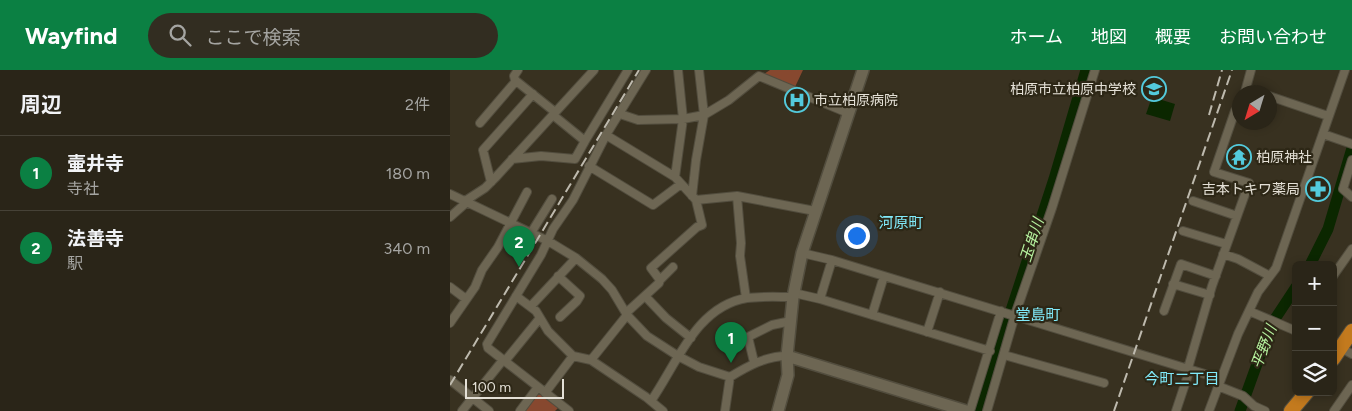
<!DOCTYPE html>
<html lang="ja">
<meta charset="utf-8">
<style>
body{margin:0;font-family:Figtree,"Noto Sans JP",sans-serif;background:#322d21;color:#f1f3f6}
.controls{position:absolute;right:15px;bottom:15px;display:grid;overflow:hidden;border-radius:8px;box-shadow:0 2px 8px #0003}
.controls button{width:45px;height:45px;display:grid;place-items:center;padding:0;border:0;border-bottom:1px solid #464237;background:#2a2518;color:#f1f3f6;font:25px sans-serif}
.compass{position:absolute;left:782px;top:15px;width:45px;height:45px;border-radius:50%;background:#2a2518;box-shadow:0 2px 8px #0003;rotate:218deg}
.scale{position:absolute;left:15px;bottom:12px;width:99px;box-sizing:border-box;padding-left:5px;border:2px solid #e4e0d6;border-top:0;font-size:14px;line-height:18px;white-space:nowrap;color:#e4e0d6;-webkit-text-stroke:4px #2d2716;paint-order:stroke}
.you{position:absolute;left:406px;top:165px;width:18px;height:18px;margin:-12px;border:4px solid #fff;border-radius:50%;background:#1a73e8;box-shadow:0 0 0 8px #1a73e833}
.badge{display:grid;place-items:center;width:32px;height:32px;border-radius:50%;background:#0b8043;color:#fff;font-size:16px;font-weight:700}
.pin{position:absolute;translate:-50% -41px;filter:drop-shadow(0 1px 2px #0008)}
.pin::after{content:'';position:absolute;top:26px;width:18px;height:15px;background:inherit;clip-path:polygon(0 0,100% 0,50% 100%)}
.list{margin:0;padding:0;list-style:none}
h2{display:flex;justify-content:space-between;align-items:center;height:65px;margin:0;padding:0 20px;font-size:21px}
h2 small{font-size:16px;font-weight:400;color:#a5a5a2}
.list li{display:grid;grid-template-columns:32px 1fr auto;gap:15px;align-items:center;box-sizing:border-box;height:75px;padding:0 20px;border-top:1px solid #464237}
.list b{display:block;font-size:19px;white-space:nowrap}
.list p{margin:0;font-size:16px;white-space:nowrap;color:#a5a5a2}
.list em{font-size:16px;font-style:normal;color:#a5a5a2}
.icon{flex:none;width:28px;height:28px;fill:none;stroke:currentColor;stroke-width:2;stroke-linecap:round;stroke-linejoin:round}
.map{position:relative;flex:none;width:902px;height:341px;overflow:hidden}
header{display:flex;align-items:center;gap:30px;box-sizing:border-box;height:70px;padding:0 25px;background:#0b8043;color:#fff}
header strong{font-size:24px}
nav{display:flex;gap:28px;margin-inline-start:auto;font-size:18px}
.search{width:350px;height:45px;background:#322d21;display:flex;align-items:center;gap:12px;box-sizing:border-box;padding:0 18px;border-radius:28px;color:#a5a5a2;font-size:19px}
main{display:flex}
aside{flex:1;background:#2a2518}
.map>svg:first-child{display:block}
.green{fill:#87482f}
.water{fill:#0b2700}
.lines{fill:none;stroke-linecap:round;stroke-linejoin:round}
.river{stroke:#0b2700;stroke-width:11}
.street-casing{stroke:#524d3e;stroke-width:10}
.secondary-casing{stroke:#524d3e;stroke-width:14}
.highway-casing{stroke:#524d3e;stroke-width:16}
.street{stroke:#6d6653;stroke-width:8}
.secondary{stroke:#6d6653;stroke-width:11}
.highway{stroke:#c37a1e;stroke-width:14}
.rail{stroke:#bebaae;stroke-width:2;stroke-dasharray:10 5;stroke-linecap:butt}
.labels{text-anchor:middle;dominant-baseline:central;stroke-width:4.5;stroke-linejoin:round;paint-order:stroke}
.poi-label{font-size:14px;fill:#e4e0d6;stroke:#2d2716;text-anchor:end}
.neighbourhood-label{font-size:15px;fill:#81eafa;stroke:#2d2716}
.water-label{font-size:15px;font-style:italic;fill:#b6f29f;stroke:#2d2716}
</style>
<header>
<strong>Wayfind</strong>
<div class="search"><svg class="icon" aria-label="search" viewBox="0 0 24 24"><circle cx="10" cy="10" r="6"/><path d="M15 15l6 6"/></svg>ここで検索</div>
<nav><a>ホーム</a><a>地図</a><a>概要</a><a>お問い合わせ</a></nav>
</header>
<main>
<aside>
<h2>周辺<small>2件</small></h2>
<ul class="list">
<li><span class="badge">1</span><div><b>壷井寺</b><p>寺社</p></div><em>180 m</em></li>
<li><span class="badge">2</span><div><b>法善寺</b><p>駅</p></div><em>340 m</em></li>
</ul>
</aside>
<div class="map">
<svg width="902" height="341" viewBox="0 0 902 341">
<rect width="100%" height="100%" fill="#383120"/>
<path class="green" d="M320,0h33l-8,17 -31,-13z
M88,321l21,16 -4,4h-32z"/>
<path class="water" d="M702,27l23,7 -5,17 -24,-7z"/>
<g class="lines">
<path class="river" d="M860,195l18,-36 24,-81
M528,341l76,-232 32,-109
M790,341l31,-86 25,-38"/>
<defs>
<path id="street" d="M68,0l-4,6 1,4 40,32
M796,18l15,4
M795,22l6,-22
M819,26l59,20
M170,44l18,6 45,-1 21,-4 25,-15 30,-24 89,37
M30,53l36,-42
M873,64l29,10
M156,65l69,42 21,23 41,-4 78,15
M135,71l43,-71
M62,89l29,-3 34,3 10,-18 -32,-26
M902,90l-9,29 9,8
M139,96l64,39 28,-21
M225,107l8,-58 -5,-49
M41,112l-8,-32 50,-56
M0,124l98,47 28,17 26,21 10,11 15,25 20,21 31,20 21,11 31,10c18,-11 36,-21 57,-21
M242,126l4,-36 8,-45 -5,-45
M287,126l4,47 -1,13 6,42
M15,131l20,-13 10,-10 99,-108
M743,131l44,15
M0,147l17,-15
M733,161l43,13
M81,163l21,-34
M352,183l30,7 52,16 337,103
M773,184l15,5 32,17
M108,206l22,20 -3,5 -17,16
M883,206l19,-27
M210,210l13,-13
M723,214l37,11
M0,217l16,12
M344,223l26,6 170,52
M66,226l20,15 12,20 25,25 18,4 55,37 17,14
M195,226l21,22 25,20
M370,229l12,-39
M81,236l45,-48
M714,241l17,-47 35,12
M799,241l47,20
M176,243l33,-30 1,-3 -9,-12 46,-41 5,-2 -6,-25
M422,245l12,-39
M0,253l25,-36 7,-17 16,-23 29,-55
M477,262l13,-40
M891,278l11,6
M554,285l100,28
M141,290l36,-45
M55,291l35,-43
M304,292l-6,-25 24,-12 19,-4
M738,298l24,-82 37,-103 -35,-11 21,-61 4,-3
M0,310l39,31
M768,316l25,10 11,10 11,5
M95,323l28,-37
M201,331c26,-37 45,-95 96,-103 15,-2 31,-1 46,-1
M12,341l41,-51
M70,341l18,-24
M119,341l-81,-63 -1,-4 54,-89 12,-26 20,-29 33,-65 40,-65
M275,341l5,-34
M520,341l31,-100
M537,341l28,-96 37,-107 43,-138
M726,341l14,-42
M759,341l29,-77 20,-42 18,-24 69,-198
M884,341l18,-26"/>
<path id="secondary" d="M337,286l179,55
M328,341l10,-36 -1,-19 6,-59 9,-44 61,-183"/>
<path id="highway" d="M883,289l19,-28
M841,341l16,-19"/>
</defs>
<use href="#street" class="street-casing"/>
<use href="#secondary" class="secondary-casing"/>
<use href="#highway" class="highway-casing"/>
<use href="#street" class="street"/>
<use href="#secondary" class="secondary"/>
<use href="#highway" class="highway"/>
<path class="rail" d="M759,45l13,-45
M0,315l189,-315
M664,341l118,-341"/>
</g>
<defs>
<symbol id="school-ring" viewBox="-11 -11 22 22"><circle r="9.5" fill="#2d2716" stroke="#53cadc" stroke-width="1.5"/><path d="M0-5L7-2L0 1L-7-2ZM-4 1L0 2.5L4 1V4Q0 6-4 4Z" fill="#53cadc"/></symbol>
<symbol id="hospital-ring" viewBox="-11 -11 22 22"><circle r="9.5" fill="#2d2716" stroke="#53cadc" stroke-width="1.5"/><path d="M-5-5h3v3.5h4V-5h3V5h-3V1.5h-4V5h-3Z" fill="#53cadc"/></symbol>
<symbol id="temple-ring" viewBox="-11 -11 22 22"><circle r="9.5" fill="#2d2716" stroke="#53cadc" stroke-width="1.5"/><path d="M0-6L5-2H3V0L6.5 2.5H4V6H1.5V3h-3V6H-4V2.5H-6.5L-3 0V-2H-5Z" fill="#53cadc"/></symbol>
<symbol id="pharmacy-ring" viewBox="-11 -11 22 22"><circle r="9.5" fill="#2d2716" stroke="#53cadc" stroke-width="1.5"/><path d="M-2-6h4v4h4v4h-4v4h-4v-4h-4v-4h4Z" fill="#53cadc"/></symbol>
</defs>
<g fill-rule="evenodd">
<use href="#school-ring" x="690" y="5" width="28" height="28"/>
<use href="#hospital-ring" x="333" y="16" width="28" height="28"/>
<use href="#temple-ring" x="775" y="73" width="28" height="28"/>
<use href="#pharmacy-ring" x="854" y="105" width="28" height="28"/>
</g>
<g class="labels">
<g class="poi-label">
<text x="686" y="19">柏原市立柏原中学校</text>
<text x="364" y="30" text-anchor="start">市立柏原病院</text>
<text x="806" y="87" text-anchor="start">柏原神社</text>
<text x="850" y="119">吉本トキワ薬局</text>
</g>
<g class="neighbourhood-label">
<text x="451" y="153">河原町</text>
<text x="588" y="245">堂島町</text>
<text x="732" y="309">今町二丁目</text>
</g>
<g class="water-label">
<text transform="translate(582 170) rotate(-72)">玉串川</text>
<text transform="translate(814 277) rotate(-69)">平野川</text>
</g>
</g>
</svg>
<div class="controls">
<button>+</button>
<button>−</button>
<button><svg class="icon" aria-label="layers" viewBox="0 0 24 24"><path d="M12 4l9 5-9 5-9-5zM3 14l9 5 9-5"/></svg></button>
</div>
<svg class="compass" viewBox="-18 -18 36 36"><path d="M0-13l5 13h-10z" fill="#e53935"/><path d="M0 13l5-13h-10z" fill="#a5a5a2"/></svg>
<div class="scale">100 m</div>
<div class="you"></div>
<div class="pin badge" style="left:281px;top:293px">1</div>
<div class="pin badge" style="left:69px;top:197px">2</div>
</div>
</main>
